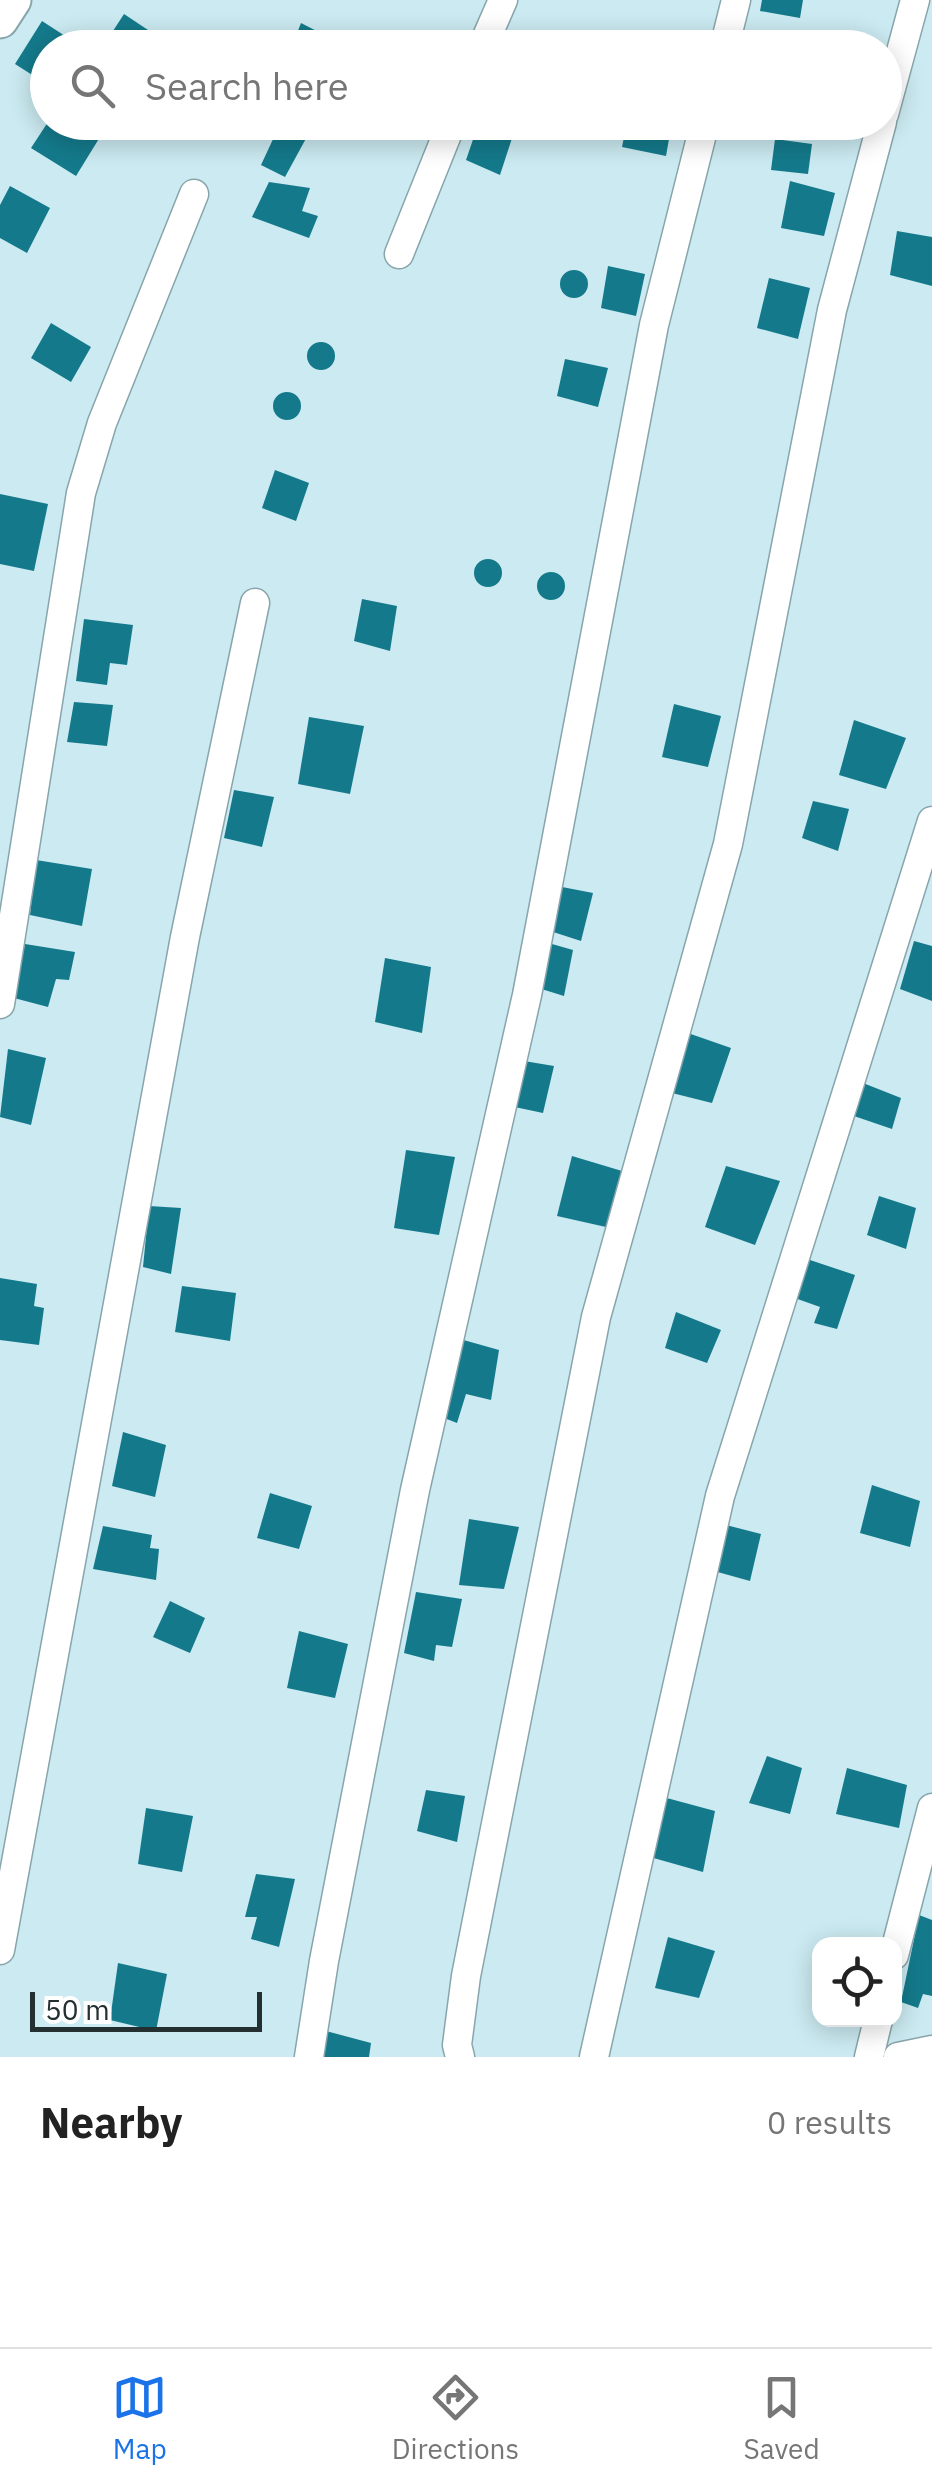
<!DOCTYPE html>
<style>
body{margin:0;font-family:"IBM Plex Sans",sans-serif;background:#f6f6f6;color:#222}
.controls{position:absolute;right:30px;bottom:30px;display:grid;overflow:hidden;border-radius:20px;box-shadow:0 5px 25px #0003}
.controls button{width:90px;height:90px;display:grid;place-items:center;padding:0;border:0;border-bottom:2px solid #e0e0e0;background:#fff;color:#222;font:50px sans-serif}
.scale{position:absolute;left:30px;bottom:25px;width:232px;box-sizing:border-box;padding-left:10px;border:5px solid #242f32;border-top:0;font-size:28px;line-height:35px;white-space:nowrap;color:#242f32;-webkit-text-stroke:8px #fff;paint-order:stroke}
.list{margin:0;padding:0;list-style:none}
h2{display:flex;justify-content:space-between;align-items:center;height:130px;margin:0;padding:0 40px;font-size:42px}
h2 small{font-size:32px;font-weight:400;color:#767676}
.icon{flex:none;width:55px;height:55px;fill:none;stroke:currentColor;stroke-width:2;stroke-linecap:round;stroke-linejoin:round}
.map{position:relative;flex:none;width:932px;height:2057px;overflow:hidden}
.search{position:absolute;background:#fff;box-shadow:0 5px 25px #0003;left:30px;right:30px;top:30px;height:110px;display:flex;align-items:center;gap:25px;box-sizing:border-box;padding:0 35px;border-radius:55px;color:#767676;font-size:38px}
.sheet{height:290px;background:#fff}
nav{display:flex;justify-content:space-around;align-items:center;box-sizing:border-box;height:140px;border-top:2px solid #e0e0e0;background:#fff;font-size:28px;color:#767676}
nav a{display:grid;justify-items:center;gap:5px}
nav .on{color:#1a73e8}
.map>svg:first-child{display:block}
.building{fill:#147a8b}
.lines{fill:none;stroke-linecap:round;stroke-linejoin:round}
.minor-casing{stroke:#88a5ac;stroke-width:31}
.tertiary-casing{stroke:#88a5ac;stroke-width:39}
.minor{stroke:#fff;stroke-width:28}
.tertiary{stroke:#fff;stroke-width:35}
</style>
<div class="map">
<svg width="932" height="2057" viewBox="0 0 932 2057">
<rect width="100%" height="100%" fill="#cbeaf1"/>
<path class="building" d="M762,0h41l-3,18 -40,-7z
M124,14l39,26 -5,8h-56z
M42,21l34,22 -3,5h-25v37l-33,-21z
M301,23l39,20 -1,5h-48z
M48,122h58l2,2 -32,52 -45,-28z
M281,122h34l-30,55 -24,-12z
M479,122h12l22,13 -13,40 -34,-15z
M627,122h45l-6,34 -44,-9z
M775,139l37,5 -4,30 -37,-4z
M790,181l45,12 -11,43 -43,-8z
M269,182l41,6 -8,23 16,5 -9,22 -57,-21z
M10,186l40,22 -23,45 -27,-15v-33z
M897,231l35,6v49l-42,-11z
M608,266l37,8 -9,42 -35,-8z
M560 284a14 14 0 1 1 28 0a14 14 0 1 1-28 0Z
M769,278l41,10 -12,51 -41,-11z
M51,323l40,24 -20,35 -40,-24z
M307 356a14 14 0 1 1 28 0a14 14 0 1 1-28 0Z
M565,359l43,9 -10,39 -41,-11z
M273 406a14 14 0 1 1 28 0a14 14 0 1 1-28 0Z
M275,470l34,13 -13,38 -34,-13z
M0,494l48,10 -14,67 -34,-7z
M474 573a14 14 0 1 1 28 0a14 14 0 1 1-28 0Z
M537 586a14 14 0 1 1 28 0a14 14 0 1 1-28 0Z
M362,599l35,7 -7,45 -36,-10z
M84,619l49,6 -6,40 -17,-2 -3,22 -31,-4z
M74,702l39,3 -6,41 -40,-4z
M674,704l47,12 -13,51 -46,-10z
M309,717l55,9 -14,68 -52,-10z
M854,720l52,18 -20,51 -47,-14z
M234,790l40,7 -12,50 -38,-9z
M813,801l36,8 -11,42 -36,-13z
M36,860l56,9 -10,57 -52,-11z
M557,886l36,7 -12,48 -34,-11z
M914,941l18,5v55l-32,-12z
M545,942l28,8 -9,46 -29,-9z
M25,944l50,8 -6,28 -13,-1 -8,28 -34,-9z
M385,958l46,9 -9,66 -47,-11z
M685,1032l46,16 -19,55 -40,-10z
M8,1049l38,9 -15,67 -31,-8z
M518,1060l36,6 -11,47 -33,-7z
M863,1083l38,15 -9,31 -41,-14z
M406,1150l49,7 -16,78 -45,-7z
M572,1156l50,15 -16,56 -49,-11z
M726,1166l54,15 -25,64 -50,-18z
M879,1196l37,12 -10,41 -39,-14z
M149,1206l32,2 -10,66 -28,-7z
M804,1258l51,17 -18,54 -23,-6 6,-16 -28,-10z
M0,1278l37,6 -3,22 10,2 -5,37 -39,-5z
M182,1286l54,7 -6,48 -55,-9z
M676,1312l45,18 -14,33 -42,-15z
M460,1339l39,11 -8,50 -25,-6 -9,29 -18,-7z
M123,1432l43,13 -11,52 -43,-11z
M872,1485l48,16 -10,46 -50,-14z
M270,1493l42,13 -13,43 -42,-11z
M469,1519l50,8 -15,62 -45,-4z
M726,1525l35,9 -11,47 -36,-10z
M103,1526l49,9 -2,13 9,1 -3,31 -63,-11z
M416,1592l46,7 -10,48 -16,-2 -2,16 -30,-8z
M170,1601l35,17 -15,35 -37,-16z
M299,1631l49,13 -13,54 -48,-10z
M767,1756l35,12 -12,46 -41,-11z
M847,1768l60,17 -8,43 -63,-14z
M426,1790l39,6 -8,46 -40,-11z
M663,1797l52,14 -12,61 -53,-15z
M146,1808l47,8 -11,56 -44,-8z
M256,1874l39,5 -16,68 -28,-8 6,-22h-12z
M919,1915l13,5v76l-9,-2 -5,14 -17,-6z
M668,1937l47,14 -16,47 -44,-10z
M118,1963l49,11 -11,57 -46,-11z
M326,2031l45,12 -2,14h-48z"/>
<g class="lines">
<defs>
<path id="minor" d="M482,48l21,-48
M724,48l12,-48
M884,114l31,-114
M399,254l53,-132
M0,1004l81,-511 21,-70 92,-229
M0,1950l185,-1013 70,-334
M894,1955l38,-147
M309,2057l15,-96 91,-471 112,-495 127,-670 51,-203
M460,2057l-3,-12 9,-69 130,-659 132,-473 104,-534 50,-188
M594,2057l126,-561 212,-675
M869,2057l9,-37
M898,2057l34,-7"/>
<path id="tertiary" d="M0,20l13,-20"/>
</defs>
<use href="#minor" class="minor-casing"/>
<use href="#tertiary" class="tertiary-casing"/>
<use href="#minor" class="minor"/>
<use href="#tertiary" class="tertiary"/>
</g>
</svg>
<div class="controls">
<button><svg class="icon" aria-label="locate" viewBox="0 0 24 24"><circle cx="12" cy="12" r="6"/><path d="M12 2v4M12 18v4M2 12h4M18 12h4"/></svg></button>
</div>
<div class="scale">50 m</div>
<div class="search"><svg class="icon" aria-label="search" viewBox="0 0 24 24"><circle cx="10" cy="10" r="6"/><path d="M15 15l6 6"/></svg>Search here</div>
</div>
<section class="sheet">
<h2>Nearby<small>0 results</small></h2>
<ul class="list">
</ul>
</section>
<nav>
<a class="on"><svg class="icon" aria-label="map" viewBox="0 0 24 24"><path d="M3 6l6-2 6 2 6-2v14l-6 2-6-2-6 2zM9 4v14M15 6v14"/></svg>Map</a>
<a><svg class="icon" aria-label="directions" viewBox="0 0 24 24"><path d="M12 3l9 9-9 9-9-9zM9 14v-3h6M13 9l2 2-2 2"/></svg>Directions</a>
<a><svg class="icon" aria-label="saved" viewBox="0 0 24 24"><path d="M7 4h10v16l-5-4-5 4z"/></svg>Saved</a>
</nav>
